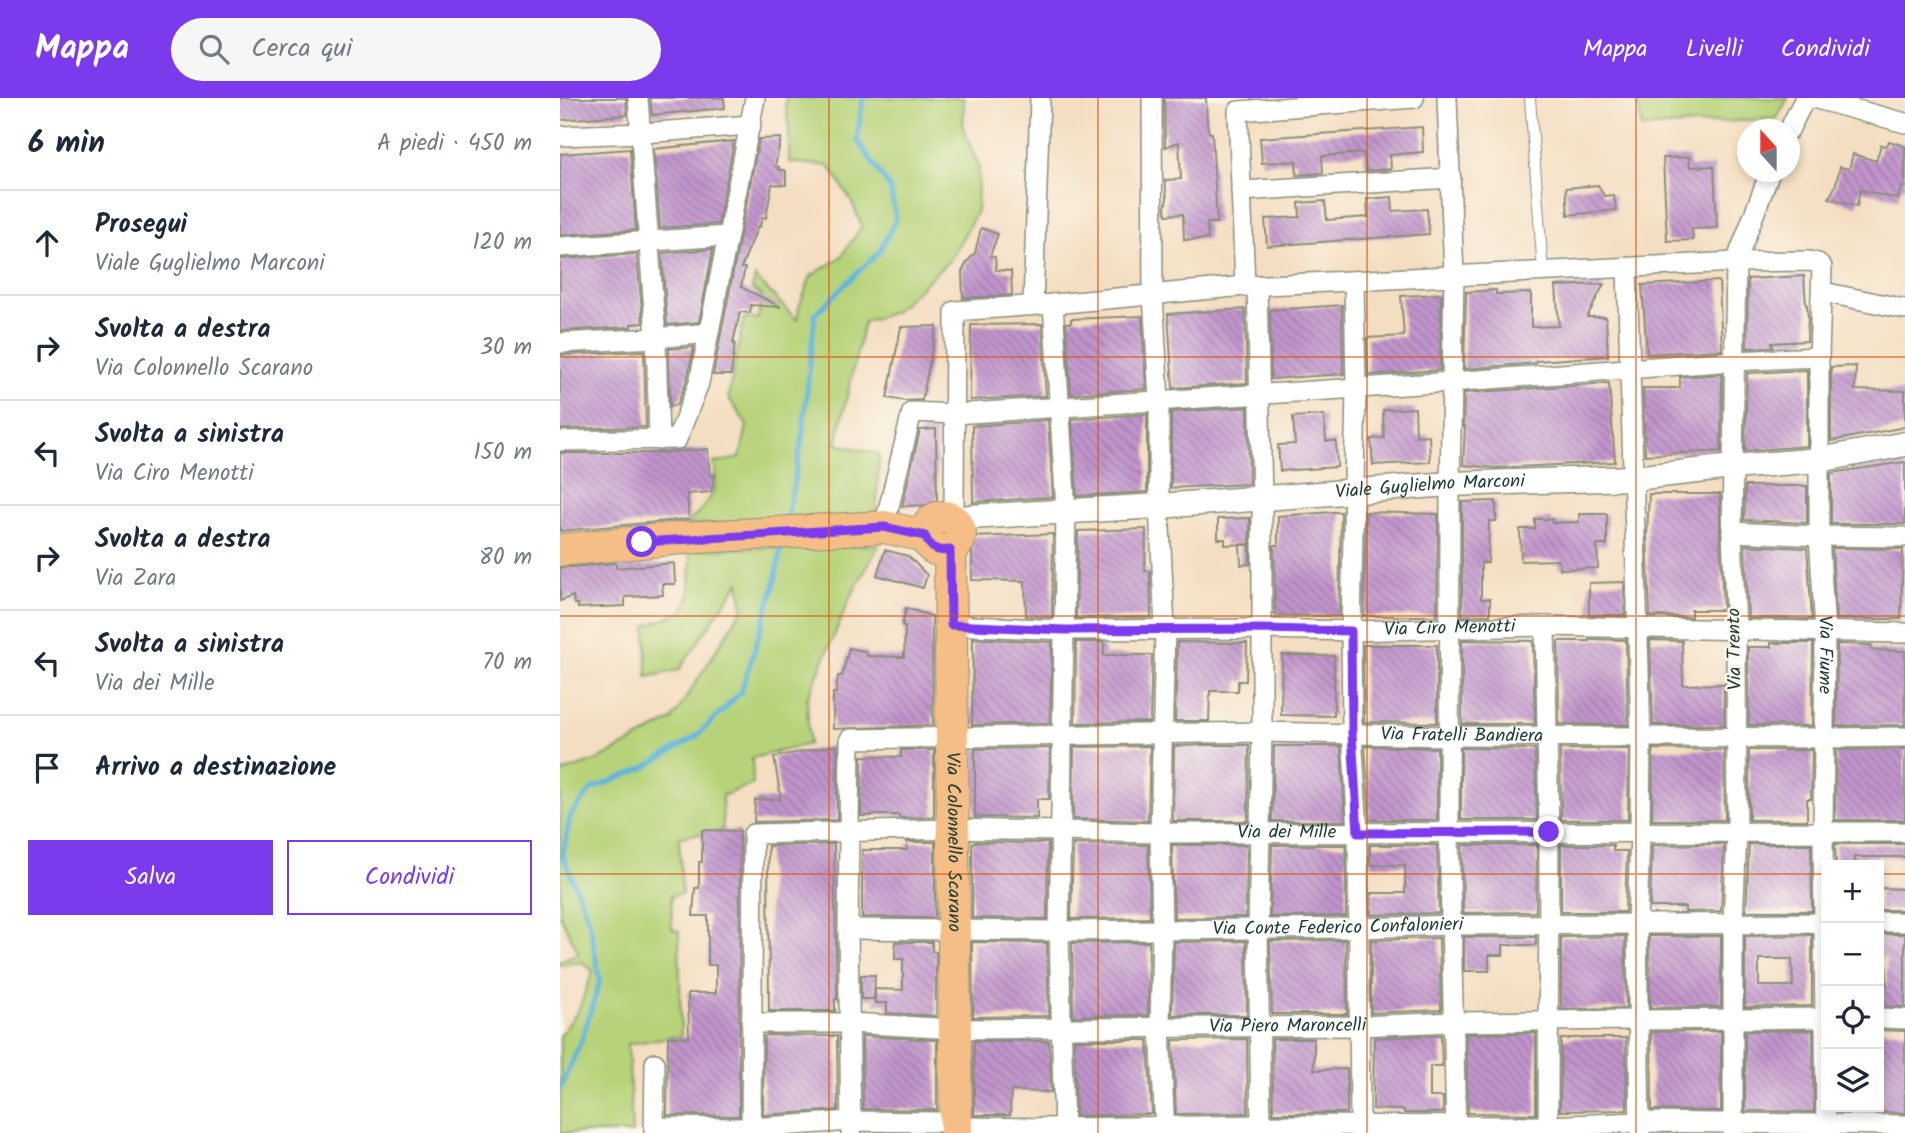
<!DOCTYPE html>
<html lang="it">
<meta charset="utf-8">
<style>
body{margin:0;font-family:Kalam,sans-serif;background:#f6f6f7;color:#1f2937}
.controls{position:absolute;right:21px;bottom:21px;display:grid;overflow:hidden;border-radius:0px;box-shadow:0 4px 10px #0003}
.controls button{width:63px;height:63px;display:grid;place-items:center;padding:0;border:0;border-bottom:2px solid #e0e1e3;background:#fff;color:#1f2937;font:35px sans-serif}
.compass{position:absolute;left:1177px;top:21px;width:63px;height:63px;border-radius:50%;background:#fff;box-shadow:0 4px 10px #0003;rotate:339deg}
.stop{position:absolute;width:21px;height:21px;margin:-16px;border:5px solid #7c3aed;border-radius:50%;background:#fff}
.stop.end{background:#7c3aed;border-color:#fff;box-shadow:0 2px 7px #0008}
.list{margin:0;padding:0;list-style:none}
h2{display:flex;justify-content:space-between;align-items:center;height:91px;margin:0;padding:0 28px;font-size:30px}
h2 small{font-size:23px;font-weight:400;color:#747a83}
.list li{display:grid;grid-template-columns:46px 1fr auto;gap:21px;align-items:center;box-sizing:border-box;height:105px;padding:0 28px;border-top:2px solid #e0e1e3}
.list b{display:block;font-size:26px;white-space:nowrap}
.list p{margin:0;font-size:23px;white-space:nowrap;color:#747a83}
.list em{font-size:23px;font-style:normal;color:#747a83}
.actions{display:flex;gap:14px;padding:21px 28px}
.actions a{flex:1;padding:16px 0;border:2px solid #7c3aed;border-radius:0px;text-align:center;font-size:24px;color:#7c3aed}
.actions .main{background:#7c3aed;color:#fff}
.icon{flex:none;width:38px;height:38px;fill:none;stroke:currentColor;stroke-width:2;stroke-linecap:round;stroke-linejoin:round}
.map{position:relative;flex:none;width:1345px;height:1035px;overflow:hidden}
header{display:flex;align-items:center;gap:42px;box-sizing:border-box;height:98px;padding:0 35px;background:#7c3aed;color:#fff}
header strong{font-size:33px}
nav{display:flex;gap:38px;margin-inline-start:auto;font-size:24px}
.search{width:490px;height:63px;background:#f6f6f7;display:flex;align-items:center;gap:18px;box-sizing:border-box;padding:0 24px;border-radius:38px;color:#747a83;font-size:26px}
main{display:flex}
aside{flex:1;background:#fff}
.map>svg:first-child{display:block}
.green{fill:#b7d379;stroke:#6b8856;stroke-width:2}
.lines{fill:none;stroke-linecap:round;stroke-linejoin:round}
.stream{stroke:#5eb4da;stroke-width:5}
.building{fill:url(#building-back-hatch);fill-rule:evenodd}
.service-casing{stroke:#8a8e7a;stroke-width:12}
.minor-casing{stroke:#8a8e7a;stroke-width:22}
.tertiary-casing{stroke:#8a8e7a;stroke-width:27}
.primary-casing{stroke:#8a8e7a;stroke-width:34}
.service{stroke:#fff;stroke-width:10}
.minor{stroke:#fff;stroke-width:19}
.tertiary{stroke:#fff;stroke-width:24}
.primary{stroke:#f6be87;stroke-width:32}
.route{stroke:#7c3aed;stroke-width:9}
.grid{fill:none;stroke:#d45610;stroke-width:2;stroke-opacity:0.55}
.labels{text-anchor:middle;dominant-baseline:central;stroke-width:5;stroke-linejoin:round;paint-order:stroke}
.street-label{font-size:19px;fill:#1f3d34;stroke:#fbf7ec}
</style>
<header>
<strong>Mappa</strong>
<div class="search"><svg class="icon" aria-label="search" viewBox="0 0 24 24"><circle cx="10" cy="10" r="6"/><path d="M15 15l6 6"/></svg>Cerca qui</div>
<nav><a>Mappa</a><a>Livelli</a><a>Condividi</a></nav>
</header>
<main>
<aside>
<h2>6 min<small>A piedi · 450 m</small></h2>
<ul class="list">
<li><svg class="icon" aria-label="ahead" viewBox="0 0 24 24"><path d="M12 20V5M6 11l6-6 6 6"/></svg><div><b>Prosegui</b><p>Viale Guglielmo Marconi</p></div><em>120 m</em></li>
<li><svg class="icon" aria-label="right" viewBox="0 0 24 24"><path d="M7 20v-9h11M14 6l5 5-5 5"/></svg><div><b>Svolta a destra</b><p>Via Colonnello Scarano</p></div><em>30 m</em></li>
<li><svg class="icon" aria-label="left" viewBox="0 0 24 24"><path d="M17 20v-9H6M10 6l-5 5 5 5"/></svg><div><b>Svolta a sinistra</b><p>Via Ciro Menotti</p></div><em>150 m</em></li>
<li><svg class="icon" aria-label="right" viewBox="0 0 24 24"><path d="M7 20v-9h11M14 6l5 5-5 5"/></svg><div><b>Svolta a destra</b><p>Via Zara</p></div><em>80 m</em></li>
<li><svg class="icon" aria-label="left" viewBox="0 0 24 24"><path d="M17 20v-9H6M10 6l-5 5 5 5"/></svg><div><b>Svolta a sinistra</b><p>Via dei Mille</p></div><em>70 m</em></li>
<li><svg class="icon" aria-label="arrive" viewBox="0 0 24 24"><path d="M6 21V4h12l-3 4 3 4H6"/></svg><div><b>Arrivo a destinazione</b></div></li>
</ul>
<div class="actions"><a class="main">Salva</a><a>Condividi</a></div>
</aside>
<div class="map">
<svg width="1345" height="1035" viewBox="0 0 1345 1035">
<defs>
<pattern id="building-back-hatch" width="6" height="6" patternUnits="userSpaceOnUse" patternTransform="scale(1.75)"><rect width="6" height="6" fill="#c194cc"/><path d="M-1 5l2 2M0 0l6 6M5-1l2 2" fill="none" stroke="#9c7aa6"/></pattern>
</defs>
<rect width="100%" height="100%" fill="#fbf7ec"/>
<filter id="ink" filterUnits="userSpaceOnUse"><feTurbulence type="fractalNoise" baseFrequency=".0143" numOctaves="2"/><feDisplacementMap in="SourceGraphic" scale="14" xChannelSelector="R" yChannelSelector="G"/><feConvolveMatrix kernelMatrix="1 2 1 2 8 2 1 2 1" color-interpolation-filters="sRGB"/></filter>
<filter id="wash" filterUnits="userSpaceOnUse"><feTurbulence type="fractalNoise" baseFrequency=".00686" numOctaves="4" result="noise"/><feDisplacementMap in="SourceGraphic" scale="28" xChannelSelector="R" yChannelSelector="G"/><feGaussianBlur stdDeviation="1.57" result="paint"/><feColorMatrix in="noise" values="0 0 0 0 0 0 0 0 0 0 0 0 0 0 0 0 0 1.4 0 .05"/><feComposite in="paint" operator="in"/></filter>
<g filter="url(#wash)">
<rect width="100%" height="100%" fill="#f4dec1"/>
<path class="green" d="M227,0h177l-1,31 16,38 -2,44 -26,48 -57,53 -30,10 -28,122 43,10 -3,63 -190,8c20,-22 35,-29 28,-62l26,-5 7,-33 -19,-28 16,-79 14,1 4,-24 -10,-6 3,-12 42,43 2,-13 12,-31 30,-19 21,-31 -11,-26 -22,-34 -40,-4v-35l-4,-28z
M1077,0h151l-11,20 -135,10z
M319,447l-30,55 -42,99 2,45 -57,14 1,26 -31,12 1,34 -44,7 3,57 -11,2 1,33 7,2 2,106h-11l-42,7 4,89h-72v-97l18,-25 15,-40 -11,-9 -22,3v-4l19,-8 -19,-37v-143l40,-14 72,-39 71,-112 -4,-26 -60,88 -32,7 -1,-51 36,-14 8,-17 1,-37 -6,-8z"/>
<g class="lines">
<path class="stream" d="M226,425l16,-83 13,-126 64,-62 17,-33 -6,-31 -33,-48 6,-42
M0,991l22,-50 18,-58 -11,-61 -26,-64 7,-40 22,-27 52,-21 53,-32 44,-44 33,-105 8,-44"/>
</g>
<g id="blocks">
<path class="building" d="M0,0h66l1,17 -67,5z
M90,0h74l1,10 -73,7z
M604,0h42l1,25 2,10h3l5,90h-10l1,16 -24,1 -1,-26 -17,1 -1,-7 2,-10 -2,-18 16,-1 -2,-37 -14,5z
M862,29l1,25 -33,3 1,14 -25,2 -2,-18 -42,3 1,17 -26,2 -1,-14 -34,2 -2,-25z
M221,40l-6,28 4,1 -1,2 8,2v14l-14,-1 -6,34 -4,-1 -2,10 -2,-1 -17,42h4l-4,19 40,20 -30,-2 -1,8 -10,-1 -7,31h2l-4,32h-18l46,-236z
M174,43l-16,83 -58,4 -6,-79z
M1329,43l16,5v41l-4,1 -3,11 -38,-9 -3,16 -28,-8 6,-11 5,-20 9,2 4,-15 23,7 5,-16 6,1z
M70,51l6,81 -76,5v-81z
M1129,59l1,10 24,-1 3,62 -25,1 1,11 -26,1 -4,-83z
M1038,87l6,11 10,-1 2,15 -48,5 -2,-27z
M832,99l1,14 34,-2 2,25 -162,12 -2,-27 35,-2 -1,-14 26,-2 2,19 41,-3 -1,-18z
M421,130l17,6 -8,22 5,1 1,13 15,1 1,24 -49,3 -1,-26 5,-10 8,-9z
M153,151l-14,73 -32,3 -5,-72z
M77,156l6,69 -12,1v3l-71,4v-72z
M1244,178l2,29h1l1,12 -1,24 -35,2 1,4 -26,1 1,-69z
M1159,183l3,69 -75,4 -5,-69z
M1044,186l-17,33h19l2,39 -72,5v2l-72,6 2,-77 30,-2v4l35,-1v34l28,-1 -3,-40z
M881,196l-1,76 -72,5 -1,-37 37,-2 -3,-40z
M782,207l1,69 -72,5 -1,-69z
M685,211l2,74 -74,5 -5,-74z
M582,218l4,73 -75,5 -5,-71h5v-4z
M482,226l4,72 -76,4 1,-75z
M377,228l-15,74 -16,1 -19,-3 14,-71z
M134,249l-7,33 -10,25 -7,1 -1,-57z
M84,253l2,76 -86,2v-74z
M1296,268l-1,24 50,1v36l-74,14v-74z
M1247,272v76l-62,5 2,-78z
M1162,276l-1,77 -76,4 -2,-67h37v-11z
M1049,285l6,79 -119,6 -33,-3 2,-39 -2,1 1,-34z
M688,309l1,77 -78,4v-76z
M855,310l1,28 13,-1 1,27 -57,3 -2,-26 13,-1 -1,-28z
M587,316v78l-70,4 -5,-77z
M764,317l2,26h10l1,26 -57,4 -2,-26 17,-1 -2,-27z
M488,322l5,77 -80,5 -1,-76z
M376,331l1,76 -35,1 18,-76z
M148,351l2,26h5l-2,9 -2,8 -24,2 2,25 -129,12v-78h93z
M1345,364v62h-74v-51z
M1185,388h62v37l-63,-3z
M1089,396h71v39l3,77h-32v7l-41,-1 -3,-81z
M936,403v20h-7l-1,42h-7v36h9v16l-28,1v-114z
M773,414h8l-2,104 -64,-1 -1,-70h4v-29z
M806,414l72,2 -1,102h-73z
M1019,416h28v31h-10l1,23 -38,1 -1,-9 -38,1 -1,-32h15v-10h17v4l27,-1z
M690,420v26l-25,1v-6h-7v-20z
M586,431l-1,42h5l1,46 -75,1 2,-87z
M493,436l-1,83 -26,-1 -1,-35 -53,-1v-43z
M680,447h10v19l-9,1z
M1185,447l62,3 5,71 -64,-1z
M1272,450l71,1 -2,70h-65z
M325,452l23,6 19,19 -4,13 -46,-13z
M56,465v5l58,-5 1,21h-13l1,11 -38,2v9l-47,2v-4h-4l-1,-8 -13,5v-33z
M1064,484l1,33h-36v-32z
M346,510l26,8 1,109 -100,4v-36h3l2,-17h4l7,-28 18,4v4l37,1 1,-31h-3z
M413,540l79,4 -2,81 -78,2z
M1029,541l37,1 2,85 -69,-1 -1,-83h31z
M902,542l71,1 2,83h-73z
M1090,542l32,1 1,44 41,-1v41h-71z
M516,544h28v13h48l-2,67 -75,1z
M617,544l70,1 -1,38h-8v10h-28l-1,30h-34z
M1211,545h42l-1,83 -63,-1 -1,-78h23z
M1277,546l34,1 1,5 33,1v74l-69,1z
M803,547h74v78l-73,-1z
M722,557l52,1v60l-53,-1z
M277,647v75l-83,2 1,-22 26,-1 -7,-42z
M649,647h40l-1,76h-75l1,-75z
M590,648l-2,75 -75,-2 1,-72z
M714,648h67l4,75h-73z
M805,648l72,2v72h-67z
M490,650l-1,51h-12v19l-62,-1v-68z
M901,650l74,1 2,71h-76z
M1000,651h69l-1,71h-67z
M1093,651l71,1 1,70h-73z
M1345,651v71h-70l1,-70z
M341,652h33v67l-35,1v-3h-28v1h-10l1,-60 39,1z
M1189,652h63l-1,49h-4v21h-58z
M142,732l38,1 -1,285 -72,-1 1,-78h21l-1,-44h28v-28h-8v-49h-15l2,-28h4v-26h3z
M347,744h28v76l-73,-1v-67h45z
M415,744l73,1 -1,76 -75,-1v-75z
M274,746l3,155h-2v12h-66l-1,-165z
M513,746l75,1 2,73 -79,1z
M1164,746l-3,67 -36,1v-5h-35l2,-62z
M1189,746h62l1,67h-66z
M1275,746h70v13h-50v8h-19z
M612,747h75l-1,72 -72,1z
M712,747h74v71l-76,1z
M810,747h67l2,68 -68,2v-22h34v-28h-35z
M902,747h75l-1,67 -73,1z
M1001,747h52v6h14l-2,61h-64z
M1319,790l26,1v21h-26z
M1319,836h26v73l-26,-1v-20h8l-1,-29 -7,1z
M1252,837v71l-67,1v-71zM1199,861h33l1,27h-34z
M1065,838l1,72 -65,1v-72z
M1089,838h72v71l-71,1z
M904,839h72v8h-33v10h-14v16h-25z
M879,840l2,72 -70,3v-73z
M786,842l1,74h-75l-2,-73z
M686,843l1,74h-75l2,-73z
M335,844h37v9l4,1v64l-49,-3v-10h-12v-14l28,1v-31h-8z
M412,844l75,1 2,73 -76,1z
M589,844l-1,73 -75,1 -1,-73z
M301,877h14l-1,24h-13z
M1253,932l1,82 -69,-1v-80z
M1319,932l26,1v82l-26,-1z
M1161,933v80l-69,-1 -1,-78z
M976,935v81l-68,-1 -2,-79z
M209,937l68,1 1,74 -75,5 1,-79z
M881,937l1,31h-12v31h13v16h-39v-3l-31,-1 1,-71z
M302,938l75,4v70l-74,-1z
M1009,940h57l1,72 -67,1 1,-72h8z
M687,941l1,74 -72,1 -3,-74z
M712,941h42v31l33,-1v44h-74z
M514,942h74l4,74 -76,2z
M414,943h75l2,51 -40,-1 -1,24h-36z"/>
</g>
</g>
<g filter="url(#ink)">
<use href="#blocks" fill-opacity="0" stroke="#8a8e7a" stroke-width="2"/>
<g class="lines">
<defs>
<path id="service" d="M970,0l13,174"/>
<g id="minor">
<path d="M78,0l18,240 3,102"/>
<path d="M592,0l1,196 6,107v105l6,123 -5,204 2,96 -2,98 5,106"/>
<path d="M887,0l7,178 -4,208 -1,348 7,301"/>
<path d="M1253,0l92,25"/>
<path d="M1229,32l16,-32"/>
<path d="M0,38l82,-3 109,-8"/>
<path d="M681,93l210,-13"/>
<path d="M0,149l168,-11"/>
<path d="M1067,170l14,469 -1,95 -3,93 3,208"/>
<path d="M794,183l2,106 -5,244 1,102 6,100 2,300"/>
<path d="M697,187l5,213v234l-4,196 3,205"/>
<path d="M685,188l-7,-175 176,-13"/>
<path d="M1263,194l82,17"/>
<path d="M493,206l13,207 -7,420 5,202"/>
<path d="M473,207l7,-207"/>
<path d="M0,245l96,-5 53,-5"/>
<path d="M0,343l117,-2 22,-56 56,-285"/>
<path id="s1" d="M388,419l6,-12 1,-194 98,-7 192,-18 491,-24 73,-1 9,2 4,4 -3,90v179l6,96 -2,200 3,301"/>
<path d="M324,429l28,-115 42,2 497,-32 283,-21 85,-4"/>
<path d="M1172,434l87,4 86,1"/>
<path id="s2" d="M391,527l113,5 198,-1 89,2 194,-5 360,7"/>
<path d="M985,528l4,206 -1,301"/>
<path d="M1319,824h26"/>
<path id="s3" d="M288,831l211,2 299,-3 94,-3 374,-2"/>
<path d="M1319,920l26,1"/>
<path id="s4" d="M191,925h99l105,6 404,-3 94,-4 373,-4"/>
<path d="M94,1029l97,1 100,-7 91,1"/>
<path d="M396,1029l108,1 197,-3 287,1 91,-4 266,3"/>
<path d="M94,1035l1,-70"/>
<path id="s5" d="M191,1035l2,-299 200,-5 207,4 745,-1"/>
<path id="s6" d="M291,1035l-3,-204 2,-190 412,-7 187,4 376,2 80,-1"/>
<path d="M1173,1035v-210l4,-91 -1,-203 -4,-97 4,-270 34,-90"/>
</g>
<g id="tertiary">
<path id="s7" d="M396,424l13,-5 190,-11 291,-22 184,-6 99,-11 86,-7 86,-16"/>
</g>
<g id="primary">
<circle cx="383" cy="436" r="17"/>
<path d="M0,452l122,-12 202,-11 41,9"/>
<path id="s8" d="M390,452l6,583"/>
</g>
</defs>
<use href="#service" class="service-casing"/>
<use href="#minor" class="minor-casing"/>
<use href="#tertiary" class="tertiary-casing"/>
<use href="#primary" class="primary-casing"/>
<use href="#service" class="service"/>
<use href="#minor" class="minor"/>
<use href="#tertiary" class="tertiary"/>
<use href="#primary" class="primary"/>
</g>
</g>
<g class="lines" filter="url(#ink)">
<path class="route" d="M82,444l242,-15 41,9c5,12 11,16 25,14l1,75 113,5 198,-1 89,2 1,102 6,100 191,-1"/>
</g>
<path class="grid" d="M269,0v1035M538,0v1035M807,0v1035M1076,0v1035M0,259h1345M0,518h1345M0,776h1266M1319,776h26"/>
<g class="labels">
<g class="street-label">
<text stroke="none"><textPath href="#s7" startOffset="476">Viale Guglielmo Marconi</textPath></text>
<text stroke="none"><textPath href="#s2" startOffset="499">Via Ciro Menotti</textPath></text>
<text transform="translate(1175 551) rotate(-91)">Via Trento</text>
<text stroke="none"><textPath href="#s1" startOffset="1466">Via Fiume</textPath></text>
<text stroke="none"><textPath href="#s6" startOffset="1006">Via Fratelli Bandiera</textPath></text>
<text stroke="none"><textPath href="#s5" startOffset="833">Via dei Mille</textPath></text>
<text stroke="none"><textPath href="#s8" startOffset="292">Via Colonnello Scarano</textPath></text>
<text stroke="none"><textPath href="#s3" startOffset="490">Via Conte Federico Confalonieri</textPath></text>
<text stroke="none"><textPath href="#s4" startOffset="537">Via Piero Maroncelli</textPath></text>
</g>
</g>
</svg>
<div class="controls">
<button>+</button>
<button>−</button>
<button><svg class="icon" aria-label="locate" viewBox="0 0 24 24"><circle cx="12" cy="12" r="6"/><path d="M12 2v4M12 18v4M2 12h4M18 12h4"/></svg></button>
<button><svg class="icon" aria-label="layers" viewBox="0 0 24 24"><path d="M12 4l9 5-9 5-9-5zM3 14l9 5 9-5"/></svg></button>
</div>
<svg class="compass" viewBox="-18 -18 36 36"><path d="M0-13l5 13h-10z" fill="#e53935"/><path d="M0 13l5-13h-10z" fill="#747a83"/></svg>
<div class="stop" style="left:82px;top:444px"></div>
<div class="stop end" style="left:989px;top:734px"></div>
</div>
</main>
